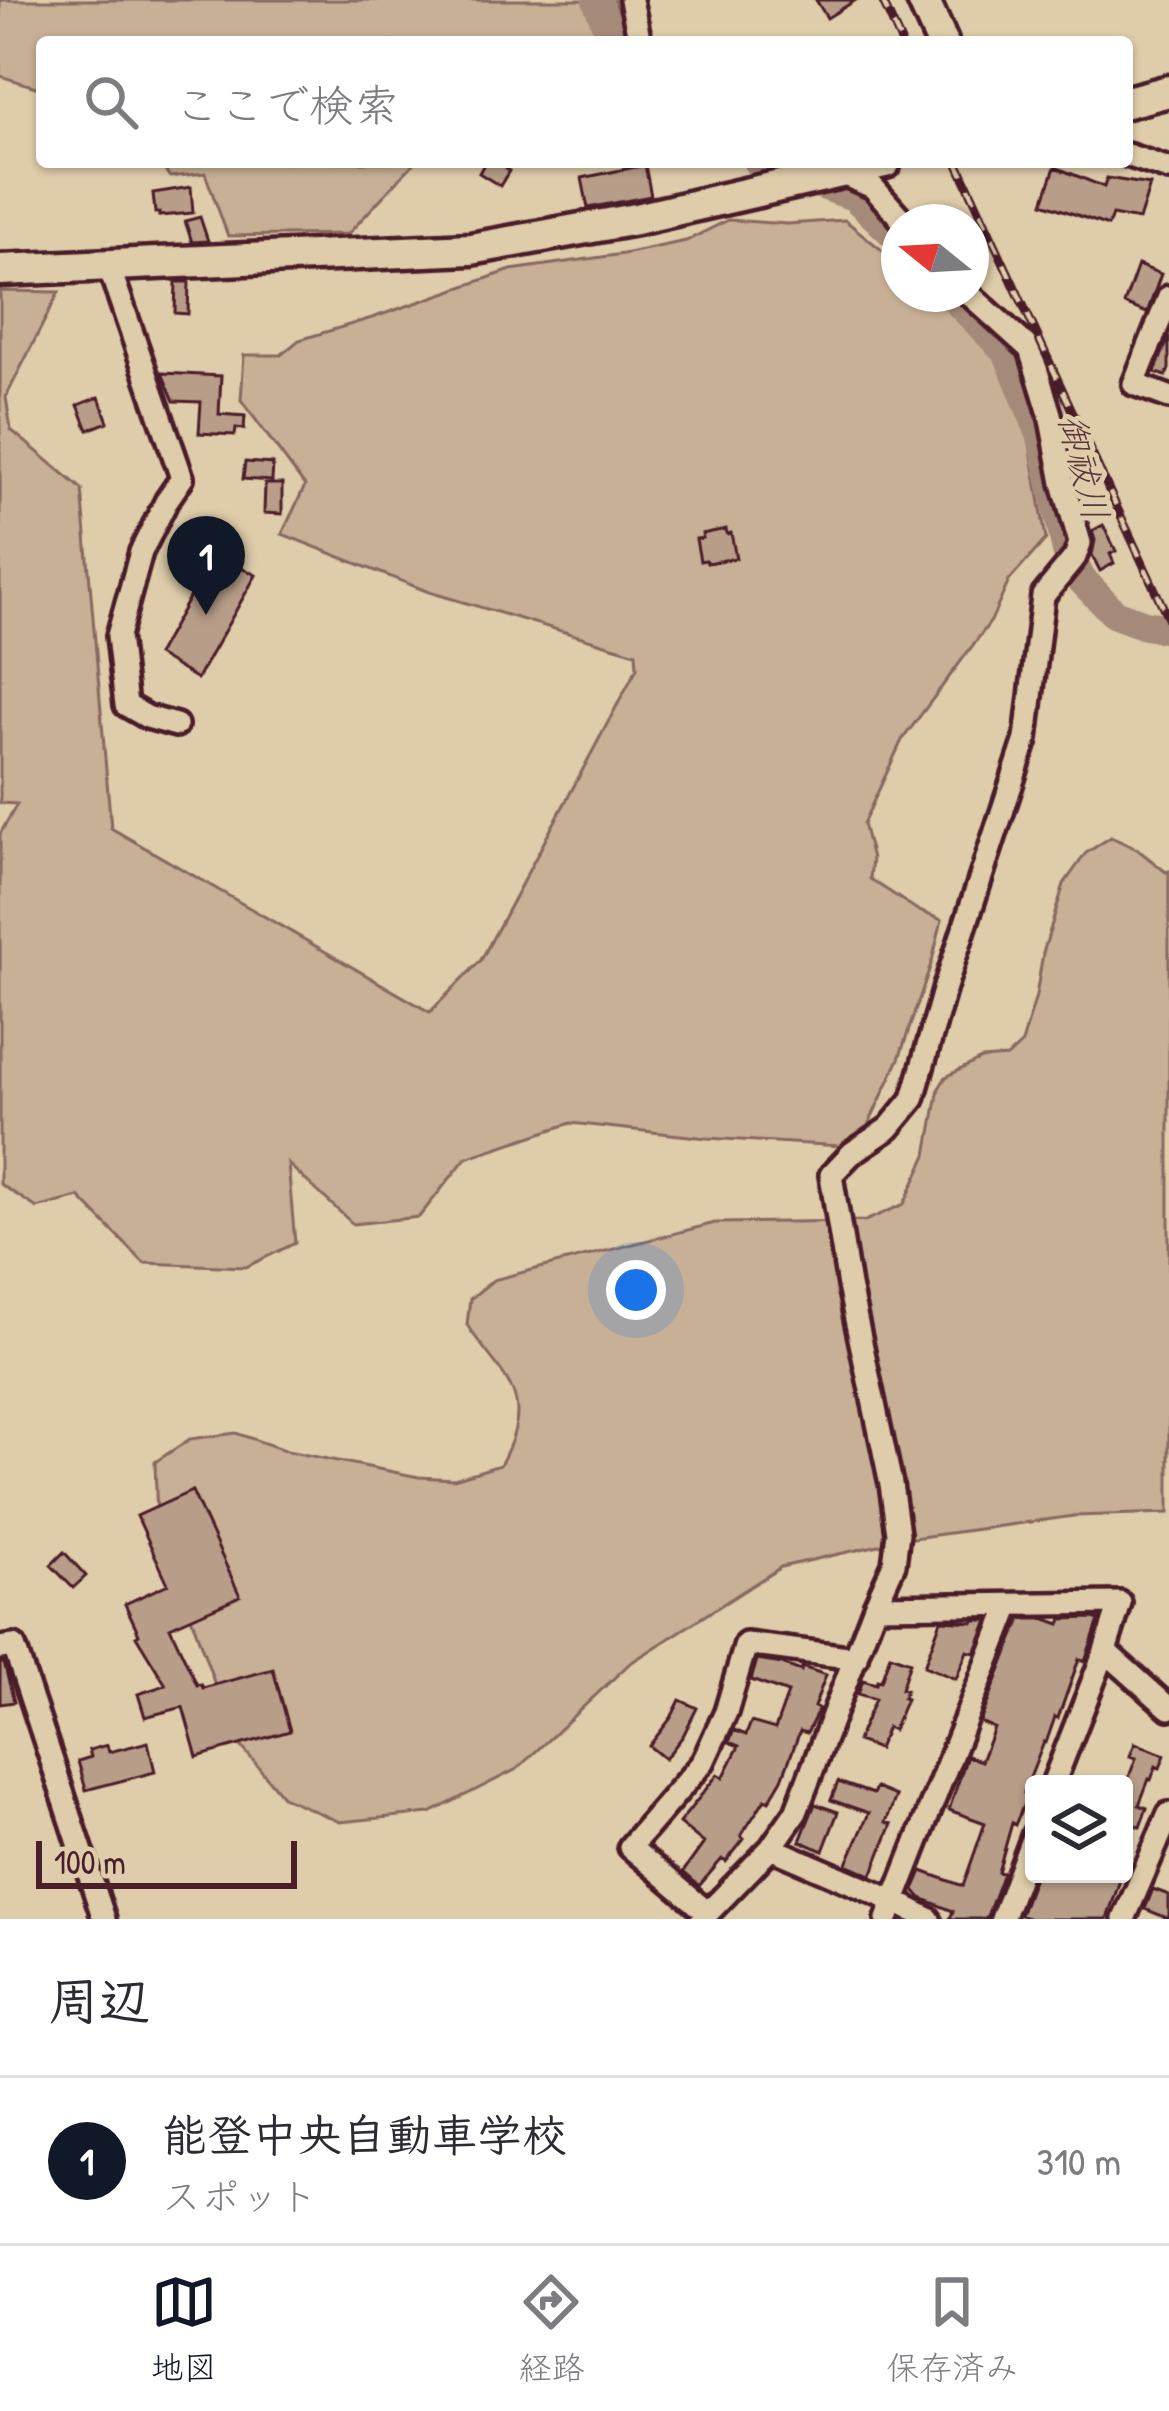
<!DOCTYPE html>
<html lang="ja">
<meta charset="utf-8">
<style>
body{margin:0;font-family:"Patrick Hand","Klee One",sans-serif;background:#f7f7f7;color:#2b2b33}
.controls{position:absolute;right:36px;bottom:36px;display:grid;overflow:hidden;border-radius:12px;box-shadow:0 3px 9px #0004}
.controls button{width:108px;height:108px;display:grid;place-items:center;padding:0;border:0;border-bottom:3px solid #e1e1e2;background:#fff;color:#2b2b33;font:60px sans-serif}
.compass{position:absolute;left:881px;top:204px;width:108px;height:108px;border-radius:50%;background:#fff;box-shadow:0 3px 9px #0004;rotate:288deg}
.scale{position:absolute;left:36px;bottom:30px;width:261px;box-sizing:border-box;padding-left:12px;border:6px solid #4a1f2b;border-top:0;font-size:33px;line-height:42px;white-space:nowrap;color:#4a1f2b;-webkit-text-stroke:9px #dfccaa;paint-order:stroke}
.you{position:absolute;left:636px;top:1290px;width:42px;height:42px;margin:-30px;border:9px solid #fff;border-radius:50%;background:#1a73e8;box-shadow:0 0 0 18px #1a73e833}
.badge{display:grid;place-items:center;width:78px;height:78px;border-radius:50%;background:#111827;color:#fff;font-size:39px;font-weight:700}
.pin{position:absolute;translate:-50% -99px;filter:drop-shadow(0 3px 6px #0008)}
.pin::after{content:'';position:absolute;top:63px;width:42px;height:36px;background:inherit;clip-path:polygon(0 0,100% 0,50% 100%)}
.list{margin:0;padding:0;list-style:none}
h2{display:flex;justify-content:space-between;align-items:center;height:156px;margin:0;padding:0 48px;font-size:51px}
h2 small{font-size:39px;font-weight:400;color:#7c7c81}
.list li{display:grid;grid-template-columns:78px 1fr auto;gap:36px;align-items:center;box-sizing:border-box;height:168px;padding:0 48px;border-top:3px solid #e1e1e2}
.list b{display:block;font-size:45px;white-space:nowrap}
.list p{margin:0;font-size:39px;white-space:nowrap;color:#7c7c81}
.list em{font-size:39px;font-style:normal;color:#7c7c81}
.icon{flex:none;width:66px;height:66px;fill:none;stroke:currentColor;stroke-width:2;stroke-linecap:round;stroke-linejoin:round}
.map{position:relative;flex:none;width:1169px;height:1919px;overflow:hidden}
.search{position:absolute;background:#fff;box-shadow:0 3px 9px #0004;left:36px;right:36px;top:36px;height:132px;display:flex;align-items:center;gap:30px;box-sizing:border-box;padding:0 42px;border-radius:12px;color:#7c7c81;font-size:45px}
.sheet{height:324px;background:#fff}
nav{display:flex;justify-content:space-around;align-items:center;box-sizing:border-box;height:168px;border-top:3px solid #e1e1e2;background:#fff;font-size:33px;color:#7c7c81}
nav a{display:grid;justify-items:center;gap:6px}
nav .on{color:#111827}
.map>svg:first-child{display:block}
.green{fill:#c7b095;stroke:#886860;stroke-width:3}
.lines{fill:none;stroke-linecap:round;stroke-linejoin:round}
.river{stroke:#a68a79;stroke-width:30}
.building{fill:#b89e89;stroke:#4a1f2b;stroke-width:3}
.street-casing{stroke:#4a1f2b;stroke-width:30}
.secondary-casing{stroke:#4a1f2b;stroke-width:39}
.street{stroke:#dfccaa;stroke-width:21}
.secondary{stroke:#dfccaa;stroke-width:30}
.rail-casing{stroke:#4a1f2b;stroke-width:9}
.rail{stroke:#dfccaa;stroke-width:4.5;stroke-dasharray:14;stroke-linecap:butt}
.labels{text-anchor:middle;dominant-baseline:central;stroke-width:10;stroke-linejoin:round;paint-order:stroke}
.water-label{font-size:36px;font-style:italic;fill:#5c343b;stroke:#dfccaa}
</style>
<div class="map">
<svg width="1169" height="1919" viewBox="0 0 1169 1919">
<rect width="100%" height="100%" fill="#dfccaa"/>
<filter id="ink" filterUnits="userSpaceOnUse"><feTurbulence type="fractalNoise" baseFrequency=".00833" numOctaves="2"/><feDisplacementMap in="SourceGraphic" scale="24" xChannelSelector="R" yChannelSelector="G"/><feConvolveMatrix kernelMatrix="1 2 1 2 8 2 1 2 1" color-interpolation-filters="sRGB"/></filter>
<g filter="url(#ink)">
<path class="green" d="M0,0h615l10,42h-583v47l-42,-13z
M158,162h257l-67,72 -120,2 -23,-63 -35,4z
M728,220l59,4 58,-4 54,44v30h37l11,9 54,60 26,63 19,113 -37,42 -18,40 -89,119 -39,84 9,34 -2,21 49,32 23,9 -10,41 -33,98 -41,88 -151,-9 -136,-15 -105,35 -47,59 -66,7 -65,-60 7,79 -49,24 -102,-4 -65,-66 -42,11 -37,-24v-350l17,-30 -17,-1v-512l59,1 -53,105 5,33 71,59 29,339 319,184 51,-52 156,-292 -1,-15 -207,-61 -147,-58 23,-48 -64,-86 3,-45h37l18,-15 73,-22 139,-48 112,-16 63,-13z
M1111,837l26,12 29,23 3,-1v642l-95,3 -168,23 -125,28 -152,97 -112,105 -87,44 -90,9 -57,-25 -50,-61 -76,-216 -2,-58 35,-23 46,-6 51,18 132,26 35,2 46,-14c39,-70 4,-85 -33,-140l3,-26 23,-19 222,-57 150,-2 39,-17 23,-49 12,-67 7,-11 35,-18 26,-2 15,-14 14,-47 7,-43 21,-69 22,-31z"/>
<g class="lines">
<path class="river" d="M597,0l16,42
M758,162l96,34 45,43
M950,294l58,59 35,86 24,112 14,28 34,35 30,11 24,4"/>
</g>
<path class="building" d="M816,0h40l-29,18z
M485,162h26l-5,7 3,2 -9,15 -21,-13z
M645,165l6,31 -63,12 -6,-30z
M1055,167l49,20 3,-9 43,7 -11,35 -27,-5 -4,11 -65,-23z
M191,187l2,26 -34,3v-3h-4l-2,-20z
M200,217l8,24 -16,1 -7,-21z
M1138,265l23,9 -14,39 -23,-9z
M176,282h13l-1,32 -13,-1z
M1169,337v32l-3,7 -11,-4z
M162,373l59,3 -2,38 26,2 -1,13 -8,-1 -1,7 -36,-2 2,-31 -27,-1z
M99,397l9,25 -20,8 -10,-25z
M245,462l28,2 -1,17 -29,-2z
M265,484h17v30l-18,-1z
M1103,525l13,26 -6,3 4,9 -14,8 -8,-16 3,-15 -3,-9z
M726,529l1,5 4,-1 5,25 -29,5 -1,-3 -6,1 -4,-22 7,-1 -1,-4z
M214,553l42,22 -59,104 -40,-24z
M192,1491l48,105 -70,31 27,58 4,-1 2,4 70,-19 17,62 -93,26 -14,-50 -38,10 -7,-23 28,-9 -30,-49 3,-2 -14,-30 43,-20 -31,-68z
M64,1552l22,24 -13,12 -22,-23z
M1093,1618l6,2 -14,41 -6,-2 -21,59 -3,-1 -9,26 -2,-1 -20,51 10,3v13l-11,-3 -8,19 -3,-2 -14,49 5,1 -17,46h-36l3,-8 -32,-13 -7,-8 8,-19 41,15 22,-63 -36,-13 18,-54 14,5 13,-33 -14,-6 41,-103h25l14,5 2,-5z
M941,1620l32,2 1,-2h14l-13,33 -8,-2 -11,28 -32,-13z
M890,1655l20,7 -9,27 5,1 -3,8 3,1 -13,31 -6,-3 -9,22 -21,-8 18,-42 -17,-5 5,-14 13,4 1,-4 4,1z
M757,1660l25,4 19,7 1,-4 24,8 -12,32 5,2 -12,24 -7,-2 -18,48 -13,22 -4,-2 -24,37 3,3 -18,23 -4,-3 -23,27 -16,-14 21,-29 -25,-20 39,-49 5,4 16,-32 -10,-4 5,-12 12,5 5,-13 24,7 13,-36 -37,-13z
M0,1663h4l10,39 -14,2z
M680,1700l17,8 -14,28 -18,23 -16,-13 22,-28z
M148,1742l7,30 -69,18 -8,-29 13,-4 -2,-7 18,-5 2,7z
M1135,1743l30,12 -5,13 -4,-2 -5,14 -2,-1 -10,26 8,3 -7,19 -16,-6v-31l12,-32 -6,-2z
M838,1782l35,12 3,-6 20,8 -10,26 6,2 -20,51 -25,-11 22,-51 -38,-13z
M815,1804l23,8 -15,39 -23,-10z
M1035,1874h87l-15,45h-77l-10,-4z
M1153,1889l16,6v24l-24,-10z"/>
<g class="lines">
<defs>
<path id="street" d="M631,0l9,42
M1127,155l42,14
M815,162l58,25 31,35
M108,264l74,214 -15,22 -26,52 -23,84 8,69 21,12 29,8
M1169,297l-35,87 35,13
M875,1606l245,-3 -15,48 -52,133
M0,1648l14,-2 90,273
M1105,1651l64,57
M771,1848l123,53 35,18
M708,1913l-78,-66 73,-85 23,-50 20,-68 110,14
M702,1919l69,-71 25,-36 79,-206 19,-42 4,-31 -7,-49 -42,-198 -18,-111 21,-22 37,-25 24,-29 32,-112 81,-248 17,-143 32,-39 5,-14 -17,-60 -13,-69 -20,-65 -61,-55
M887,1919l123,-314
M1002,1919l32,-85
M1124,1919l45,-105"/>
<path id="secondary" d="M923,0l19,42
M1127,102l42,-11
M0,270l471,-21 165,-30 249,-57"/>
</defs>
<use href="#street" class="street-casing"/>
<use href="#secondary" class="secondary-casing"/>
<use href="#street" class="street"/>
<use href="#secondary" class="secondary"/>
<defs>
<path id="rail" d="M882,0l19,42
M957,162l212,458"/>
</defs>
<use href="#rail" class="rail-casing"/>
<use href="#rail" class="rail"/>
</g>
</g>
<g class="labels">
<g class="water-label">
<text transform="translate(1085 467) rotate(76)">御祓川</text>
</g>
</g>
</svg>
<div class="controls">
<button><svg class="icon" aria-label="layers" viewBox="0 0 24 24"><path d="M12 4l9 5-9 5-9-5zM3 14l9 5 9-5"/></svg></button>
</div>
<svg class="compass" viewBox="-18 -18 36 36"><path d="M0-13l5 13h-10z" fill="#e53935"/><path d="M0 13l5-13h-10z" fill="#7c7c81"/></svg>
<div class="scale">100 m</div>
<div class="you"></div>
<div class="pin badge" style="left:206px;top:615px">1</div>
<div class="search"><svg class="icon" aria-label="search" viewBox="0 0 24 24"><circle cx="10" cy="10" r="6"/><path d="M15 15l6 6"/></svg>ここで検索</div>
</div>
<section class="sheet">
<h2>周辺<small></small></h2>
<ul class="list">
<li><span class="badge">1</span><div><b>能登中央自動車学校</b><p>スポット</p></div><em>310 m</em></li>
</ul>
</section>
<nav>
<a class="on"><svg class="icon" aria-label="map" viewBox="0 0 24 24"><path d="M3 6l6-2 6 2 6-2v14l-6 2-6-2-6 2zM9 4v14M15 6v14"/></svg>地図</a>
<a><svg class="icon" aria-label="directions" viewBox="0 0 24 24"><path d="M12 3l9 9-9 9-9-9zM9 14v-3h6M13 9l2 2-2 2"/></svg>経路</a>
<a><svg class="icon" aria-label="saved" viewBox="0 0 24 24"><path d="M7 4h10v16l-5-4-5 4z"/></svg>保存済み</a>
</nav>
